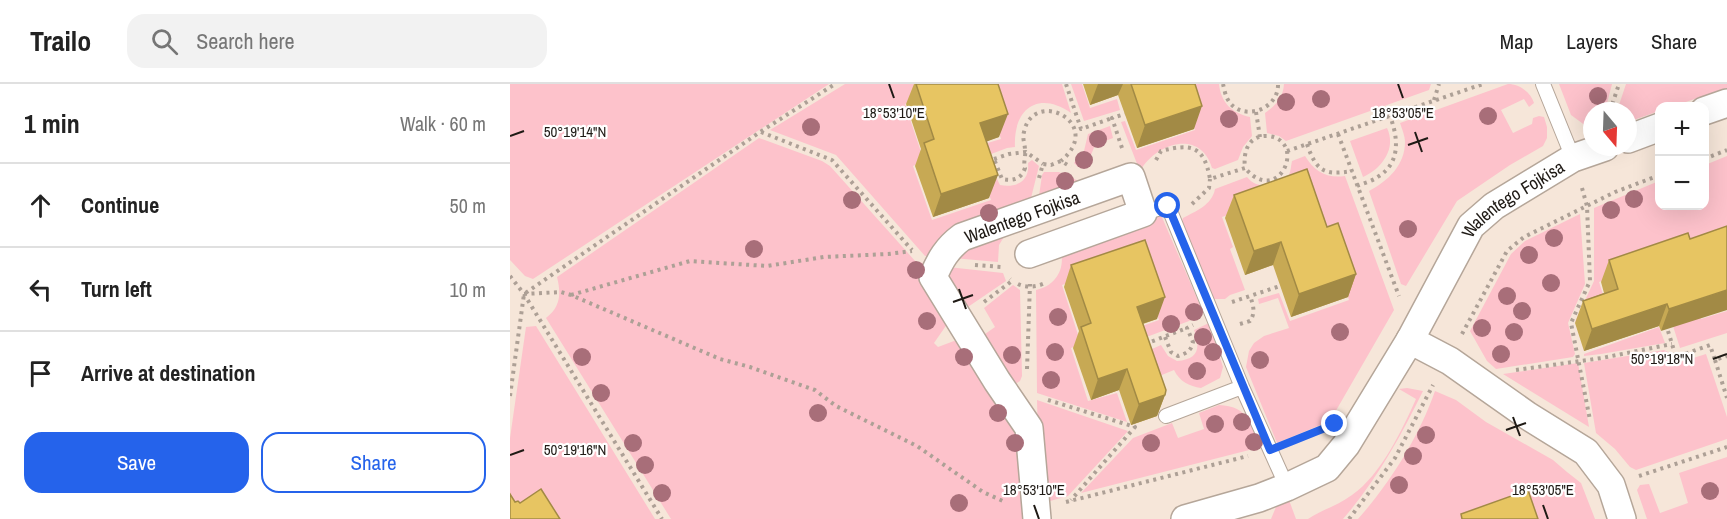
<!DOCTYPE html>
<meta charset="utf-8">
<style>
body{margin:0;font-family:"Archivo Narrow",sans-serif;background:#f2f2f2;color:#222}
.controls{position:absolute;right:18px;top:18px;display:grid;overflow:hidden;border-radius:12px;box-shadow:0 6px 24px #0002}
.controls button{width:54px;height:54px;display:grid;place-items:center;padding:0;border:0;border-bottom:2px solid #e0e0e0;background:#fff;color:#222;font:30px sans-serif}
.compass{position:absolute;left:1073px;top:18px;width:54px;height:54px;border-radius:50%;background:#fff;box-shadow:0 6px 24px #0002;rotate:161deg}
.stop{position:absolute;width:18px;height:18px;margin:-14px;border:4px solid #2563eb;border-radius:50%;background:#fff}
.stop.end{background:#2563eb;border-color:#fff;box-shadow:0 2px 6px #0008}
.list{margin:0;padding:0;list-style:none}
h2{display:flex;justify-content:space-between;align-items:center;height:78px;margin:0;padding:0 24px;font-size:26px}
h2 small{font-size:20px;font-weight:400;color:#767676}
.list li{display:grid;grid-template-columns:39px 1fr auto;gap:18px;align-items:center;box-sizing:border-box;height:84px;padding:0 24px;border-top:2px solid #e0e0e0}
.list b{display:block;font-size:22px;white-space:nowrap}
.list em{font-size:20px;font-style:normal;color:#767676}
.actions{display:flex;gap:12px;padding:18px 24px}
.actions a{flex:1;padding:14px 0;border:2px solid #2563eb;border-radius:18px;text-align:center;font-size:21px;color:#2563eb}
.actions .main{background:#2563eb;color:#fff}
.icon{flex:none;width:33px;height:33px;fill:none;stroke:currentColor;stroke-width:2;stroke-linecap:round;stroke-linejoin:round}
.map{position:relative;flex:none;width:1217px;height:435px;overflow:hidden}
header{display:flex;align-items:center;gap:36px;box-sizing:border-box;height:84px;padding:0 30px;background:#fff;border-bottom:2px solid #e0e0e0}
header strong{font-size:28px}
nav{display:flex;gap:33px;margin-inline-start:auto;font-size:21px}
.search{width:420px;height:54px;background:#f2f2f2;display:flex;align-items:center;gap:15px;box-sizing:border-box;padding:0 21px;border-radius:18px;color:#767676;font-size:22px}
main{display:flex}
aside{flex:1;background:#fff}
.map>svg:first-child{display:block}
.green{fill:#fdc2cb}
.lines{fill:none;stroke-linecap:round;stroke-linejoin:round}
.lane-casing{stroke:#b5a699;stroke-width:16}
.street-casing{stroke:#b5a699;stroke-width:30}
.path{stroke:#ada096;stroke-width:4;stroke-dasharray:3 4.5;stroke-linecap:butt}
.lane{stroke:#fff;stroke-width:14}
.street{stroke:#fff;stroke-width:27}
.tree{fill:#a86e79}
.wall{fill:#c7a954}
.shaded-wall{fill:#a28a45}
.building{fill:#e7c562;stroke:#a28a45;stroke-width:1.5}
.route{stroke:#2563eb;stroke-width:8}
.ticks{fill:none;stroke:#1f1a15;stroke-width:2}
.labels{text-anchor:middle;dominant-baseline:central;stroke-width:4.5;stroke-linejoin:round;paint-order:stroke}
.street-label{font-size:18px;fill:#1f1a15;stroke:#fff}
.ticks-label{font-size:15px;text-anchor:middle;fill:#1f1a15;stroke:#fff;stroke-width:4.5;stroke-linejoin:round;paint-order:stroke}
</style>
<header>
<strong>Trailo</strong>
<div class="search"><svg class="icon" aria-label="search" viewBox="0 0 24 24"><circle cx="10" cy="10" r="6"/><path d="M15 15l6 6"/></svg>Search here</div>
<nav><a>Map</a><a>Layers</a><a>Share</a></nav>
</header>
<main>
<aside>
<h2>1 min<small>Walk · 60 m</small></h2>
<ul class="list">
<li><svg class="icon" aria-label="ahead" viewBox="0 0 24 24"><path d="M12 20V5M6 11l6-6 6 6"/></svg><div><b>Continue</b></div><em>50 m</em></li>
<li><svg class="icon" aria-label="left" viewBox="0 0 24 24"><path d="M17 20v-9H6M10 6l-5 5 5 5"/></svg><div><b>Turn left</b></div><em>10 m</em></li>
<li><svg class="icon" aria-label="arrive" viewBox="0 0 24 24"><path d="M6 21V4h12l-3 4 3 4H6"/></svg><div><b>Arrive at destination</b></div></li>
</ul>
<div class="actions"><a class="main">Save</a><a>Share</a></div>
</aside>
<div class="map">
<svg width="1217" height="435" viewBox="0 0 1217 435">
<rect width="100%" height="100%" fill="#f6e6d9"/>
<path class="green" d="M0,0h319l-296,195 -8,-3 -15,-16z
M335,0h117l-57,20 19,57 -11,5 19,54 59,-20 -10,-29 10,-4 9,18c17,3 30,-4 28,-22l4,-3 7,6 -10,40 -92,49 -12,1 -89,-101 -66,-25z
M473,0h79l9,29c-33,-23 -58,-4 -56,34l-8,1 -29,11 -4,-12 27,-8z
M561,0h11l8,24 27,-9 3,11 -36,11z
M670,0h39c2,19 13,29 31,33l2,19 -9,11 -5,13 -23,9 -3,-1c-11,-38 -53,-26 -70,0l-3,1 -18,-47 4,-1 11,29 59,-20z
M774,0h147l-2,6 -143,51 -7,-5 -12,-3 -2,-20c11,-8 18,-15 19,-29z
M998,0c11,0 23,8 26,19l-5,4 -5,-8 -23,11 12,23 19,-9 1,-6 6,-2 5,1 3,10v11l-4,8 -33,19 -53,36 -51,85 -5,-2 -32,-93c19,-10 36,-26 36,-49 0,-6 -3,-13 -5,-19z
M1049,0h53l-7,27h-13v11l-6,4 -15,-11z
M1116,0h101v4l-53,18h-14l-1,5 -31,11v-11h-11z
M600,42l3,12 -18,7 -4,10 -13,12 -4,-4 10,-12 4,-17z
M877,44c10,21 -6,41 -24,49l-13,-36z
M249,54l63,23 8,5 86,96 16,2 18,56 -16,23 4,4 16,-6 6,2 60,91 5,85h-354l-125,-201c15,-11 15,-25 11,-41z
M795,72c9,15 22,23 40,20l49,134 -64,111 -53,22 -31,-76 3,-16 5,-8 10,-7 25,-8 -11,-30 -19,6 -1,-5 21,-6 11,28 59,-21 -18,-55 -32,-55 -77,27 11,30 -3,2 15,41 -15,5 -5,4h-11l-32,-78 1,-3c13,-7 29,-13 32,-29l32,-12c10,13 32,11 42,-2 2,-5 2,-10 3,-14z
M1217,72v87l-47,10 -81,29 9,28 -33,12 19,-41v-73l65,-27 1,25h44l1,-41z
M534,88h15l24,11 -45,20 4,-28z
M1070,130l5,70 -17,39 7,31 -2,3 -77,12 -9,-8 -17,-30 41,-77 14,-13z
M651,131l42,97 -14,9 -53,20 -5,-11 28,-10 -21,-60 -76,25 19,59 -10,4 17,53 29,-8 10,29 -90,-29 -1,-103c19,-4 29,-20 25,-38z
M497,148l-8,13 -1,17 -45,-4 3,-6z
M438,183l55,6 3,8 -44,30 -18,-31z
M503,201l7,5 2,86 -2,5 -5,3 -37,-45 17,-12 -11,-19z
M1217,227v22l-47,15 -8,-25 27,-10 2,6z
M699,239l14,44 -3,11 -19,10c-12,-2 -21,-6 -27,-18l-22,9 -9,-26 18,-8 7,11 9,5c21,-2 24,-12 17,-31z
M26,242l119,193h-145v-81l16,-111z
M1149,243l6,16 -64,11 -17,2v-2z
M1154,266l6,3 4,11 32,-10 21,63v22l-91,31 -6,-3 -15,-18 -19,-16 -12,-70z
M1068,279l11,64 -86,-53z
M897,304l16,3c-22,45 -47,90 -80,128h-35c13,-9 31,-14 44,-24 29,-20 50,-65 64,-96l-17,-10z
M925,307l21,9 30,22 67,38 14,12 14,11 14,36h-237c32,-36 61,-82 77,-128z
M527,316l91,31 -60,65 -25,7 -4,-20z
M709,321c29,1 32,19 42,42l-180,46 52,-55 39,-15 6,15 26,-9 -5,-16z
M1217,373v62h-80l-10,-29 3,-5 9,-1 11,29 28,-10 -9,-30z
M779,416l7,19h-25l5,-12z"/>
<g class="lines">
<defs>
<path id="lane" d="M1033,0l30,74
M633,129l25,-7 74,181 45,100
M656,332l76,-29"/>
<g id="street">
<path d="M1194,27l23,-8"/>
<path d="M1118,55l32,-12"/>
<path d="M519,170l114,-41 -12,-36 -169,60c-15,11 -22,23 -29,40l64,104 32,47 8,91"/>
<path d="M900,256l40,21 78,55 58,36 25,33 11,34"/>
<path id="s1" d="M675,435l74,-21 28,-11 40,-19 19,-23 64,-105 61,-114 23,-20 79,-48 32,-11"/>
</g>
</defs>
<use href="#lane" class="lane-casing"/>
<use href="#street" class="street-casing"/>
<path class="path" d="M556,0l15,45 31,-11
M713,0c1,4 2,10 4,14 12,25 52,13 51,-14
M924,16l5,-16
M1100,27l9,-27
M746,28l4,25
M251,48l71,28 80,90
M828,50l61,162
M797,60c9,26 16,32 45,27
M612,64l-10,-30 13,-4
M777,67l196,-67
M484,75l15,-5 17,-2 17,12
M1194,75l23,-9
M646,76l5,-9c31,-8 43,-5 49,28l35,-11c-2,-16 3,-33 23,-32 40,4 11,72 -23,32
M479,77l5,-2 8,20c10,2 19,1 23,-11 -2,-6 1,-11 0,-18 0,-6 -3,-12 -1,-18 9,-45 82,-9 37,29
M529,94l4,-14 8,1 10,-4 10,6
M847,102c7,-3 16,-5 22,-10 22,-14 19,-39 11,-60
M1072,104l5,18 3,75 -19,42 19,97
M682,120l17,-16 1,-9
M465,181l27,2
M0,192l14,18 138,225
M508,200c8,4 19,3 27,-1
M14,210l37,-2 10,3 149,64 30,8 65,23 21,16 81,40 66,46 22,10
M61,211l119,-34 77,5 57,-9 64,-3 24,-3
M474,218l28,-21 -2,-2
M722,218l48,-16
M730,240l10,-3c6,-9 3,-15 0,-26
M1158,247l8,26 34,-12 5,15 12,-4
M952,250l45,-83 17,-14 91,-45 45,-17
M655,253l6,15 7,4c9,-3 13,-5 15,-14l-6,-14 6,-3
M635,260l42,-16
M1205,276l12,38
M517,285l3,-85
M1006,286l86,-12 70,-14
M0,312l14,-102 236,-162 75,-48
M538,316l87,27 -64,73
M782,357l24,-9
M1129,392l88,-29
M556,418l182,-46
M839,435l46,-61 38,-73"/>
<use href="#lane" class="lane"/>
<use href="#street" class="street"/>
</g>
<g class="tree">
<circle cx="1088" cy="12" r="9"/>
<circle cx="811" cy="15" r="9"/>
<circle cx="776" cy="18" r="9"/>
<circle cx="978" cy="32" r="9"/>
<circle cx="719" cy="35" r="9"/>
<circle cx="301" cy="43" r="9"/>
<circle cx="588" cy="55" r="9"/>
<circle cx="574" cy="76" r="9"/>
<circle cx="555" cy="97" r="9"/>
<circle cx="1124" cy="115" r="9"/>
<circle cx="342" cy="116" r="9"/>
<circle cx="1101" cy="126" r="9"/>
<circle cx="479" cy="129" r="9"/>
<circle cx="898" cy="145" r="9"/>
<circle cx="1044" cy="154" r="9"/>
<circle cx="244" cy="165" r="9"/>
<circle cx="1019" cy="171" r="9"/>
<circle cx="406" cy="186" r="9"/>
<circle cx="1041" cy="199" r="9"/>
<circle cx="997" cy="212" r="9"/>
<circle cx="1012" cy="227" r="9"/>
<circle cx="684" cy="228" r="9"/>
<circle cx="548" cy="233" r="9"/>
<circle cx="417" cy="237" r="9"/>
<circle cx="661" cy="240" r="9"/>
<circle cx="972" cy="244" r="9"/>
<circle cx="830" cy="248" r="9"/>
<circle cx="1004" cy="248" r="9"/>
<circle cx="693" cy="253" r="9"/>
<circle cx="545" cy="268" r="9"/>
<circle cx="703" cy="268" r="9"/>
<circle cx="991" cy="270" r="9"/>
<circle cx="502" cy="271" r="9"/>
<circle cx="72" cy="273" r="9"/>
<circle cx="454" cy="273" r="9"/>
<circle cx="750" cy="276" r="9"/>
<circle cx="687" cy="287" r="9"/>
<circle cx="541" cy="296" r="9"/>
<circle cx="91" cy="309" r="9"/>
<circle cx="308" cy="329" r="9"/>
<circle cx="488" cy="329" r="9"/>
<circle cx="732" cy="338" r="9"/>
<circle cx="705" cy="340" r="9"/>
<circle cx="916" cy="351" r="9"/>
<circle cx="744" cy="358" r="9"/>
<circle cx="123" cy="359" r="9"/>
<circle cx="505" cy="359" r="9"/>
<circle cx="641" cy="359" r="9"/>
<circle cx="903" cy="372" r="9"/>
<circle cx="135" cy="381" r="9"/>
<circle cx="889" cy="401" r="9"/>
<circle cx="1200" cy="407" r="9"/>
<circle cx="152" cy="409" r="9"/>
<circle cx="449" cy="419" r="9"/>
</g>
<path class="wall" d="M404,0h84l1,53 -13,4 3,57 -56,19 -18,-51 6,-17 -15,-45z
M573,0h112l-1,45 -57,19 -19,-53 -28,10z
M724,111l93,32 29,47 -8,23 -57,20 -18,-52 -28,10 -20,-57z
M1217,142l-66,105 -2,-5 -75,25 -9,-28 8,-22 21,-8 -3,-11 8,-22 81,-21z
M561,181l86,54 -14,5 22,71 -8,21 -26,9 -12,-35 -28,10 -18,-52 6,-17 -15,-44z"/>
<path class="shaded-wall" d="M588,0h25l-5,11 -28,10z
M692,22l-8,23 -57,19 8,-23z
M498,30l-9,23 -27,10 8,-24z
M488,91l-9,23 -56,19 8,-23z
M771,158l-8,23 -28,10 9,-24z
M846,190l-8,23 -57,20 8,-23z
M1217,206v20l-66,21 8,-22z
M655,213l-8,22 -28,9 8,-21z
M1157,220l-8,22 -75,25 8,-22z
M617,285l-8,21 -28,10 7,-21z
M655,311l-8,21 -26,9 8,-21z"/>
<path class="building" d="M406,0h82l10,30 -28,9 18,52 -57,19 -17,-51 10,-4z
M621,0h64l7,22 -57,19z
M797,85l20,58 11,-4 18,51 -57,20 -18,-52 -27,9 -20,-56z
M1217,142v64l-58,19 -2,-5 -75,25 -9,-28 35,-12 -9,-29 79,-27 2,6z
M635,156l20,57 -28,10 29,83 -1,5 -26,9 -12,-35 -29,10 -17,-52 10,-4 -20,-58z
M31,405l19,30h-50v-25l5,8 3,-1 2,2z
M1018,406l10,29h-76l-1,-5z"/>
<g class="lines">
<path class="route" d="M658,122l102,244 65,-26"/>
</g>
<path class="ticks" d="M379,0l5,14M888,0l5,14M905,48l7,20M0,52l14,-5M898,61l20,-7M449,205l7,20M443,218l20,-7M1203,275l14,-5M1003,333l7,19M996,346l20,-7M0,371l14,-5M524,421l5,14M1033,421l5,14"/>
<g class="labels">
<g class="street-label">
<text stroke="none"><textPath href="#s1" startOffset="483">Walentego Fojkisa</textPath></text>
<text transform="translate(512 133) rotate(-20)">Walentego Fojkisa</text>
</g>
</g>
<g class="ticks-label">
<text x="384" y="34">18°53'10"E</text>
<text x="893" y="34">18°53'05"E</text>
<text x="65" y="53">50°19'14"N</text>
<text x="1152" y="280">50°19'18"N</text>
<text x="65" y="371">50°19'16"N</text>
<text x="524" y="411">18°53'10"E</text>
<text x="1033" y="411">18°53'05"E</text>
</g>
</svg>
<div class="controls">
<button>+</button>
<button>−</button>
</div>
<svg class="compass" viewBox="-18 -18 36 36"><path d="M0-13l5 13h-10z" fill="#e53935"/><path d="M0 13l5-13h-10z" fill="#767676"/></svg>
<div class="stop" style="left:658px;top:122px"></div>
<div class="stop end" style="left:825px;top:340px"></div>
</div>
</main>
